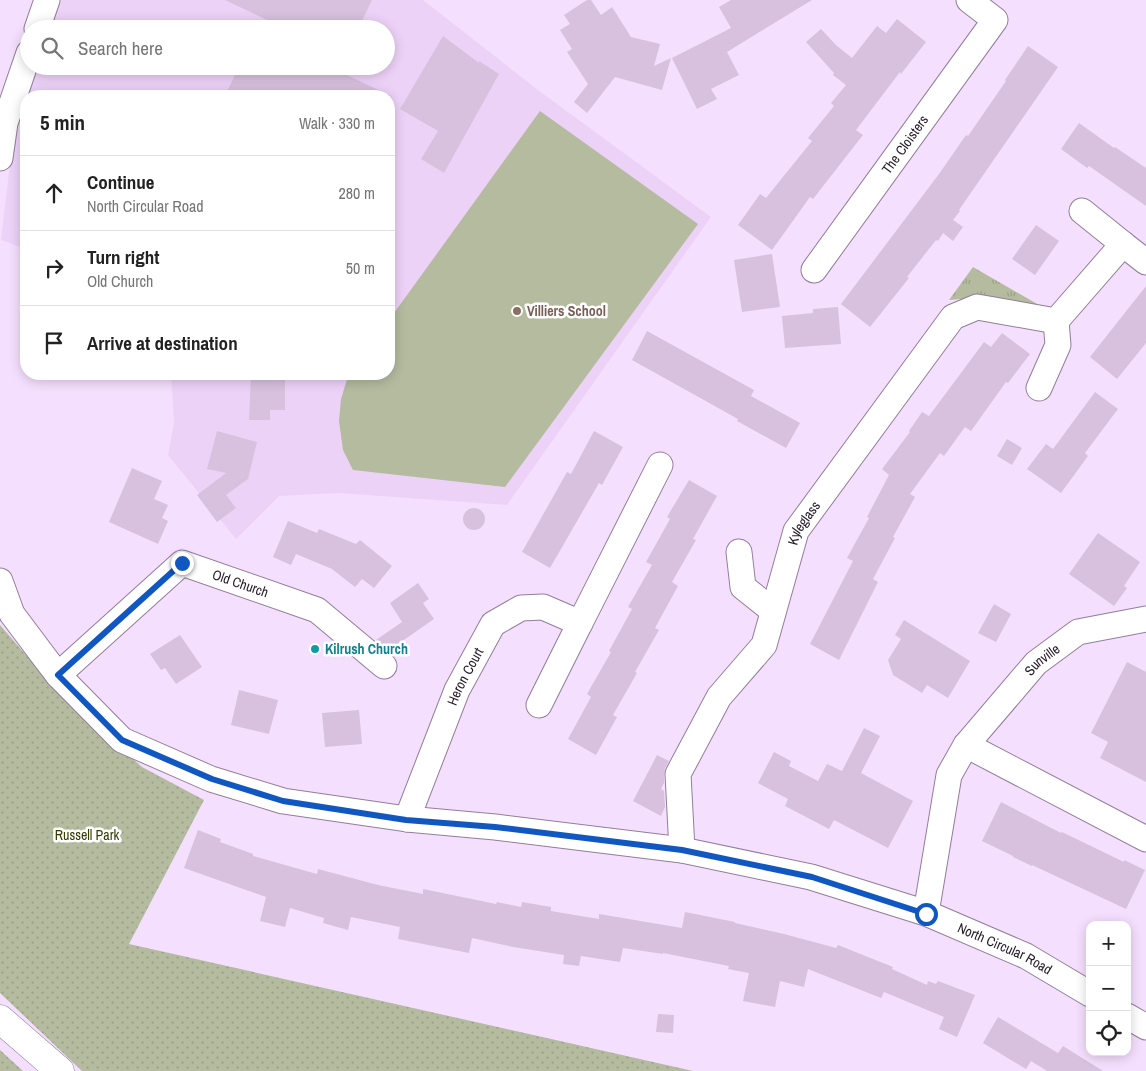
<!DOCTYPE html>
<meta charset="utf-8">
<style>
body{margin:0;font-family:"Archivo Narrow",sans-serif;background:#f6f6f6;color:#222}
.controls{position:absolute;right:15px;bottom:15px;display:grid;overflow:hidden;border-radius:10px;box-shadow:0 2px 12px #0003}
.controls button{width:45px;height:45px;display:grid;place-items:center;padding:0;border:0;border-bottom:1px solid #e0e0e0;background:#fff;color:#222;font:25px sans-serif}
.stop{position:absolute;width:15px;height:15px;margin:-11px;border:4px solid #1157c2;border-radius:50%;background:#fff}
.stop.end{background:#1157c2;border-color:#fff;box-shadow:0 1px 5px #0008}
.list{margin:0;padding:0;list-style:none}
h2{display:flex;justify-content:space-between;align-items:center;height:65px;margin:0;padding:0 20px;font-size:21px}
h2 small{font-size:16px;font-weight:400;color:#767676}
.list li{display:grid;grid-template-columns:32px 1fr auto;gap:15px;align-items:center;box-sizing:border-box;height:75px;padding:0 20px;border-top:1px solid #e0e0e0}
.list b{display:block;font-size:19px;white-space:nowrap}
.list p{margin:0;font-size:16px;white-space:nowrap;color:#767676}
.list em{font-size:16px;font-style:normal;color:#767676}
.icon{flex:none;width:28px;height:28px;fill:none;stroke:currentColor;stroke-width:2;stroke-linecap:round;stroke-linejoin:round}
.map{position:relative;flex:none;width:1146px;height:1071px;overflow:hidden}
.search{position:absolute;background:#fff;box-shadow:0 2px 12px #0003;left:20px;top:20px;width:375px;height:55px;display:flex;align-items:center;gap:12px;box-sizing:border-box;padding:0 18px;border-radius:28px;color:#767676;font-size:19px}
.panel{position:absolute;background:#fff;box-shadow:0 2px 12px #0003;left:20px;top:90px;width:375px;height:290px;border-radius:20px}
.map>svg:first-child{display:block}
.built{fill:#edd2f8}
.grass{fill:url(#grass-tufts)}
.park{fill:url(#park-dots)}
.garden{fill:#b4bb9f}
.building{fill:#d8c1de}
.lines{fill:none;stroke-linecap:round;stroke-linejoin:round}
.street-casing{stroke:#927e9a;stroke-width:27}
.secondary-casing{stroke:#927e9a;stroke-width:29}
.street{stroke:#fff;stroke-width:25}
.secondary{stroke:#fff;stroke-width:28}
.route{stroke:#1157c2;stroke-width:6}
.education-dot{fill:#8d6e63;stroke:#fff;stroke-width:2}
.culture-dot{fill:#0f9aa8;stroke:#fff;stroke-width:2}
.labels{text-anchor:middle;dominant-baseline:central;stroke-width:5;stroke-linejoin:round;paint-order:stroke}
.street-label{font-size:14px;fill:#241c27;stroke:#fff}
.education-label{font-size:14px;font-weight:bold;fill:#785e54;stroke:#fff;text-anchor:start}
.culture-label{font-size:14px;font-weight:bold;fill:#0d838f;stroke:#fff;text-anchor:start}
.park-label{font-size:14px;fill:#333d00;stroke:#fff}
</style>
<div class="map">
<svg width="1146" height="1071" viewBox="0 0 1146 1071">
<defs>
<pattern id="grass-tufts" width="24" height="20" patternUnits="userSpaceOnUse" patternTransform="scale(1.25)"><rect width="24" height="20" fill="#b4bb9f"/><path d="M3 7l-1-3M5 7V3M7 7l1-3M15 17l-1-3M17 17v-4M19 17l1-3" fill="none" stroke="#9ba089"/></pattern>
<pattern id="park-dots" width="8" height="8" patternUnits="userSpaceOnUse" patternTransform="scale(1.25)"><rect width="8" height="8" fill="#b4bb9f"/><path d="M2 2h.1M6 6h.1" fill="none" stroke="#9ba089" stroke-width="1.8" stroke-linecap="round"/></pattern>
</defs>
<rect width="100%" height="100%" fill="#f5dffe"/>
<path class="built" d="M61,0h362l115,90 173,127 -204,288 -169,-12 -59,3 -43,43 -68,-84 6,-32 -3,-49h218v-278h-363v153l-25,-9 14,-120 21,-54h350v-37h-336z"/>
<path class="grass" d="M973,267l66,38 -50,-8 -40,3z"/>
<path class="park" d="M0,625l57,66 85,76 62,33 -75,144 564,127h-611l-82,-78z
M0,1050l23,21h-23z"/>
<path class="garden" d="M540,111l158,113 -193,263 -152,-17 -10,-20 -4,-29 2,-22 7,-23 2,-2h39v-54z"/>
<path class="building" d="M225,0h147l-14,29h-90l3,-7z
M587,0h4l10,15 11,-8 19,30 29,7 -6,22 17,-8 -9,32 -47,-13 -28,36 -13,-11 14,-18 -21,-32 5,-3 -12,-19 10,-6 -6,-9z
M731,0h81l-85,52 12,23 -28,14 6,10 -20,10 -25,-51 59,-30 -12,-21z
M897,19l29,23 -25,32 -1,-2 -44,58 7,5 -50,64 -3,-2 -38,53 -34,-25 22,-31 6,4 46,-57 -4,-3 26,-32 -3,-3 15,-18 -13,-10 1,-2 -28,-31 15,-13 15,16 16,13 25,-32 9,7z
M443,36l36,27v-2l20,13 -55,99 -23,-14 17,-28 -38,-22z
M1028,46l30,21 -99,143 1,1 -7,9 10,7 -10,14 -10,-8 -5,8 -2,-1 -29,37 2,1 -39,49 -29,-23 98,-130 27,-39 2,1 38,-55 -1,-1z
M239,66h89l63,30h-166z
M1079,123l35,25 1,-1 31,21v38l-57,-40 -2,2 -26,-19z
M1036,225l23,16 -24,34 -23,-16z
M772,254l8,53 -38,5 -8,-52z
M1146,286v57l-29,36 -27,-22z
M838,307l3,37 -56,4 -3,-32 31,-3v-4z
M647,331l107,59 -3,6 49,27 -14,25 -49,-27 1,-2 -106,-59z
M1002,333l28,21 -22,29 -2,-1 -35,49 -6,-4 -21,29 -4,-3 -30,41 5,3 -22,40 2,1 -22,41 5,3 -39,78 -29,-16 43,-83 -6,-3 22,-40 -2,-1 22,-42 -7,-6 28,-37 -1,-1 13,-19 7,4 55,-74 7,5z
M251,374h34v36h-15v10h-21z
M1095,392l23,17 -33,44 3,3 -27,37 -34,-24 19,-25 7,5z
M217,431l40,11 -9,37 -22,16 10,13 -19,14 -20,-27 29,-22 -19,-4z
M594,431l29,16 -21,38 -3,-2 -49,85 -28,-16 45,-80 4,2z
M1007,439l15,9 -10,17 -15,-9z
M132,468l30,13 -8,18 14,6 -6,13 6,3 -10,23 -49,-22z
M689,480l28,16 -24,43 3,1 -24,42 6,4 -23,42 4,2 -24,42 2,1 -24,42 4,2 -21,38 -28,-16 23,-42 -4,-3 24,-42 -2,-1 23,-42 -4,-2 24,-42 -6,-3 24,-43 -3,-2z
M463 519a11 11 0 1 1 22 0a11 11 0 1 1-22 0Z
M288,521l29,12 2,-4 37,15 4,-4 32,26 -18,22 -12,-9 -7,8 -23,-18 -36,-15 -5,11 -18,-8z
M1098,533l42,29 -16,24 3,2 -13,18 -45,-32z
M418,583l11,16 -6,4 11,16 -46,32 -12,-11 26,-18 -12,-19z
M994,604l17,10 -15,28 -18,-9z
M904,620l66,41 -22,37 -21,-13 -5,8 -29,-18 -5,-15 13,-21 -6,-4z
M180,635l22,32 -26,17 -11,-16 -4,2 -11,-16z
M1127,662l19,10v110l-46,-24 8,-16 -17,-9z
M239,690l39,10 -9,34 -38,-9z
M359,710l3,34 -37,3 -3,-34z
M864,728l16,8 -19,37 52,28 -25,47 -54,-28 -5,9 -44,-23 3,-7 -30,-16 16,-31 17,9 -2,5 29,15 9,-17 15,7z
M657,755l12,6 -4,7 -1,7v8l-3,6 3,2 1,16 -4,9 -28,-15z
M1001,802l60,31 1,-1 62,30v-2l21,10 -19,39 -94,-44v1l-19,-9v-1l-31,-15z
M198,830l23,9 -1,3 33,12v2l64,18 1,-5 60,16 45,9v-5l73,15 1,-2 24,5 1,-5 29,5v4l48,8v-5l83,14 3,-16 50,10v1l49,11 52,14 2,-3 55,22 -1,2 35,16 1,-4 8,3 2,-3 37,14 -18,42 -18,-8 5,-12 -60,-25 -3,6 -73,-29 -4,18 -24,-6 -5,26 -32,-6 6,-28 -21,-4 1,-3 -66,-13v1l-40,-6 -3,14 -39,-6 -2,10 -16,-2 1,-9 -51,-8 -41,-9 -3,15 -71,-14 2,-12 -49,-10 -3,13 -25,-7 1,-5 -34,-10 -5,19 -25,-6 6,-24 -82,-29z
M658,1014l16,1 -1,18 -17,-1z
M998,1017l60,36 5,-7 40,25h-56l-16,-10 -5,8 -43,-26z"/>
<g class="lines">
<defs>
<g id="street">
<path d="M37,29l10,-29"/>
<path d="M0,158l5,-35 24,-70"/>
<path d="M1123,244l23,18"/>
<path id="s1" d="M814,270l181,-250 -26,-20"/>
<path d="M1039,388l19,-43 -2,-24"/>
<path d="M739,552l4,35 30,24"/>
<path id="s2" d="M0,581l12,33 33,44 13,17 64,65 89,39 72,22 124,18 88,8 187,23 129,27 115,36 100,43 64,38"/>
<path id="s3" d="M58,675l124,-112 135,47 67,56"/>
<path d="M539,705l41,-82"/>
<path d="M966,745l180,94"/>
<path id="s4" d="M407,819l50,-129 36,-66 28,-16 22,-1 37,16 80,-158"/>
<path id="s5" d="M682,850l-4,-76 41,-77 45,-52 32,-114 157,-214 24,-10 79,14 67,-77 -41,-33"/>
<path id="s6" d="M926,913l23,-138 17,-30 70,-82 42,-31 68,-13"/>
<path d="M1127,1016l19,11"/>
</g>
<path id="secondary" d="M0,1019l60,52"/>
</defs>
<use href="#street" class="street-casing"/>
<use href="#secondary" class="secondary-casing"/>
<use href="#street" class="street"/>
<use href="#secondary" class="secondary"/>
</g>
<g class="lines">
<path class="route" d="M182,563l-124,112 64,65 90,39 71,22 123,19 89,7 187,23 130,27 114,37"/>
</g>
<circle class="education-dot" cx="517" cy="311" r="5"/>
<circle class="culture-dot" cx="315" cy="649" r="5"/>
<g class="labels">
<g class="street-label">
<text stroke="none"><textPath href="#s1" startOffset="155">The Cloisters</textPath></text>
<text stroke="none"><textPath href="#s5" startOffset="361">Kyleglass</textPath></text>
<text stroke="none"><textPath href="#s3" startOffset="229">Old Church</textPath></text>
<text stroke="none"><textPath href="#s6" startOffset="289">Sunville</textPath></text>
<text stroke="none"><textPath href="#s4" startOffset="154">Heron Court</textPath></text>
<text stroke="none"><textPath href="#s2" startOffset="1116">North Circular Road</textPath></text>
</g>
<g class="education-label">
<text x="527" y="311">Villiers School</text>
</g>
<g class="culture-label">
<text x="325" y="649">Kilrush Church</text>
</g>
<g class="park-label">
<text x="87" y="835">Russell Park</text>
</g>
</g>
</svg>
<div class="controls">
<button>+</button>
<button>−</button>
<button><svg class="icon" aria-label="locate" viewBox="0 0 24 24"><circle cx="12" cy="12" r="6"/><path d="M12 2v4M12 18v4M2 12h4M18 12h4"/></svg></button>
</div>
<div class="stop" style="left:926px;top:914px"></div>
<div class="stop end" style="left:182px;top:563px"></div>
<div class="search"><svg class="icon" aria-label="search" viewBox="0 0 24 24"><circle cx="10" cy="10" r="6"/><path d="M15 15l6 6"/></svg>Search here</div>
<section class="panel">
<h2>5 min<small>Walk · 330 m</small></h2>
<ul class="list">
<li><svg class="icon" aria-label="ahead" viewBox="0 0 24 24"><path d="M12 20V5M6 11l6-6 6 6"/></svg><div><b>Continue</b><p>North Circular Road</p></div><em>280 m</em></li>
<li><svg class="icon" aria-label="right" viewBox="0 0 24 24"><path d="M7 20v-9h11M14 6l5 5-5 5"/></svg><div><b>Turn right</b><p>Old Church</p></div><em>50 m</em></li>
<li><svg class="icon" aria-label="arrive" viewBox="0 0 24 24"><path d="M6 21V4h12l-3 4 3 4H6"/></svg><div><b>Arrive at destination</b></div></li>
</ul>
</section>
</div>
